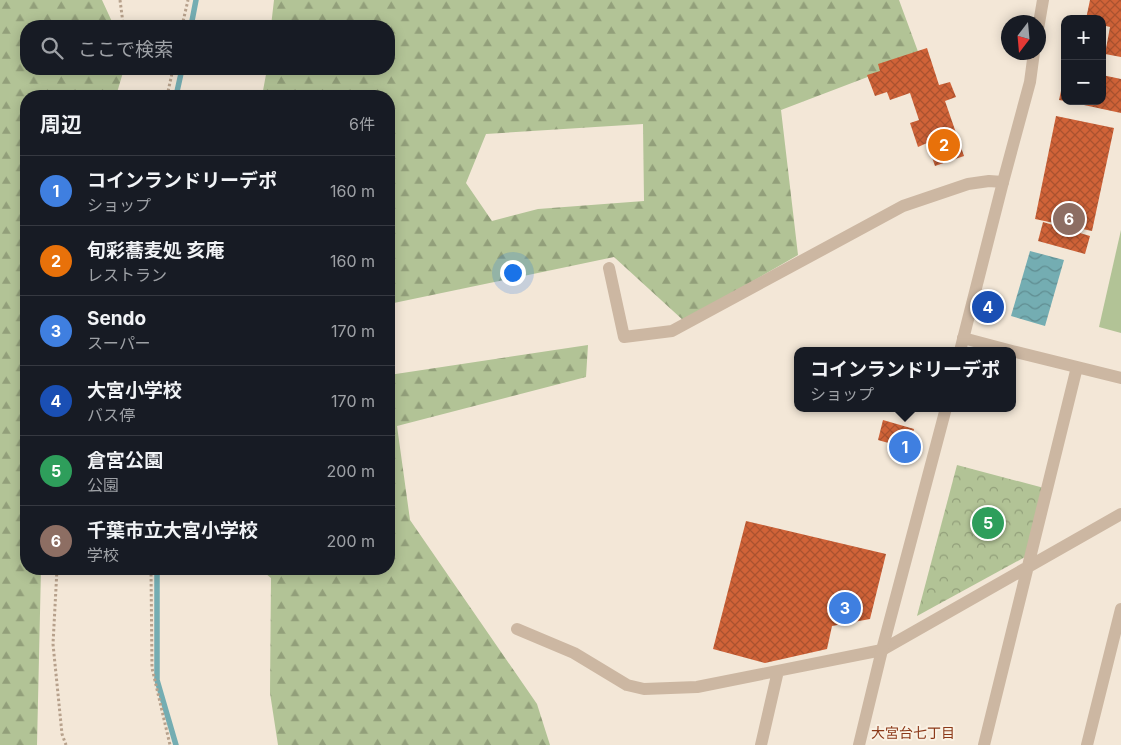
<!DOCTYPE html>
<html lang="ja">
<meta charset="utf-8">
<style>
body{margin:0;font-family:Inter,"Noto Sans JP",sans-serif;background:#20242c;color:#f1f3f6}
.controls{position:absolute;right:15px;top:15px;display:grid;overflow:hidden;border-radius:10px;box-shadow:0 2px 12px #0003}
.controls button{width:45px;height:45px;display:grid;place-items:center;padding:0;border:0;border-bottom:1px solid #363941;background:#171b24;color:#f1f3f6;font:25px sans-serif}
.compass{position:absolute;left:1001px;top:15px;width:45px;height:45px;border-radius:50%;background:#171b24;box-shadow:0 2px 12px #0003;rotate:196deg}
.you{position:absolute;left:512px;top:272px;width:18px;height:18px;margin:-12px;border:4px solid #fff;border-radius:50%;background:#1a73e8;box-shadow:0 0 0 8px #1a73e833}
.badge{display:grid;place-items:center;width:32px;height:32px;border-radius:50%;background:#8fabb0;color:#fff;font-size:16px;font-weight:700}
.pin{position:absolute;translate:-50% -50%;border:2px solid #fff;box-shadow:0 1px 5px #0006}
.popup{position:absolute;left:794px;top:347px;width:222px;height:65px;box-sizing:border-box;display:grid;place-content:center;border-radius:10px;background:#171b24;filter:drop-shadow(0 1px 4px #0005);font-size:16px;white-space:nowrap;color:#9ea1a6}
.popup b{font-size:19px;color:#f1f3f6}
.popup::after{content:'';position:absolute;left:50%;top:100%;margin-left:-10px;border:10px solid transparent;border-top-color:#171b24}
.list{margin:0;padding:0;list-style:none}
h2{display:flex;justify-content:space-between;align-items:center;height:65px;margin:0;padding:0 20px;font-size:21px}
h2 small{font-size:16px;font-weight:400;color:#9ea1a6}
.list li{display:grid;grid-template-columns:32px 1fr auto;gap:15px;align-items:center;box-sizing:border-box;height:70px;padding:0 20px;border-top:1px solid #363941}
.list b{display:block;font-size:19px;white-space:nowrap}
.list p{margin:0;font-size:16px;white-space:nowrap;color:#9ea1a6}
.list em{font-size:16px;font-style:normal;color:#9ea1a6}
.icon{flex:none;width:28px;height:28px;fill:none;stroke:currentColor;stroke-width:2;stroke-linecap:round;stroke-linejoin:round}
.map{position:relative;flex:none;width:1121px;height:745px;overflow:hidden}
.search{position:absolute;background:#171b24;box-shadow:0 2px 12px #0003;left:20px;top:20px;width:375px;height:55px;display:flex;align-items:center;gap:12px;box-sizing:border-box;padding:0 18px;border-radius:20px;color:#9ea1a6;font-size:19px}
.panel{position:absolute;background:#171b24;box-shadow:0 2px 12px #0003;left:20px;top:90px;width:375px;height:485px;border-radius:20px}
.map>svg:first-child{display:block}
.grass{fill:#b2c396}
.forest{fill:url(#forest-firs);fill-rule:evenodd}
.park{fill:url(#park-crowns)}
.water{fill:url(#water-waves)}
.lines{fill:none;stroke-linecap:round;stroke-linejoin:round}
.stream{stroke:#74adb2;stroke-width:5.5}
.building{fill:url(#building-cross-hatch)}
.path{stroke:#b7a18c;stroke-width:3;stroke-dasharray:2.5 2.5;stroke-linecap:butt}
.minor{stroke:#ccb7a2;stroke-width:12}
.tertiary{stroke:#ccb7a2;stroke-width:12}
.labels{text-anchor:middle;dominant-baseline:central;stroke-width:4;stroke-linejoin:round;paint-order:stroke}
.neighbourhood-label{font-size:14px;fill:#8b3818;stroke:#faf1e3}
</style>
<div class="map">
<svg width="1121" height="745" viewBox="0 0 1121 745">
<defs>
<pattern id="forest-firs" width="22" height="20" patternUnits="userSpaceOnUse" patternTransform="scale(1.25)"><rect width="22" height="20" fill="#b2c396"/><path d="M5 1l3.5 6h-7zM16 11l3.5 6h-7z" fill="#929f7a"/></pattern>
<pattern id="park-crowns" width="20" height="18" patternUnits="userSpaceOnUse" patternTransform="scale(1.25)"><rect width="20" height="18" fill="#b2c396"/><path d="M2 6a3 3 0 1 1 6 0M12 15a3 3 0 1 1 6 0" fill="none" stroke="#929f7a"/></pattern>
<pattern id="water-waves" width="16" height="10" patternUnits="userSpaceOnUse" patternTransform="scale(1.25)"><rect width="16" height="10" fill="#74adb2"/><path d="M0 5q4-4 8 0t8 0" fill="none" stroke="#608d91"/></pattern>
<pattern id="building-cross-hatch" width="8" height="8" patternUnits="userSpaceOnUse" patternTransform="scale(1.25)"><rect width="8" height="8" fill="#d06338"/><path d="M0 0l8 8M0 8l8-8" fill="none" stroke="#aa522f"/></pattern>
</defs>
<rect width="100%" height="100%" fill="#f3e7d7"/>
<path class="grass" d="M1121,230v103l-22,-6z"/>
<path class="forest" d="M0,0h102l12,26h-88v43h98l-8,27h-90v473h15l-4,176h-37z
M274,0h625l21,57 -139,53 17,145 -114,66 -70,-64 -225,47v-208h-127l5,-27h122v-43h-118zM643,124l1,77 -106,8 -46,12 -26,-38 20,-49z
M588,345l-2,32 -189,49 13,94 127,184 13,41h-272l-8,-52 1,-115 -11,-9h129v-194z"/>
<path class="park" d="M957,465l87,23 -19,69 -108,59z"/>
<path class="water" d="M1030,251l34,9 -19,66 -34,-10z"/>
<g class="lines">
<path class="stream" d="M191,26l5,-26
M176,96l6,-27
M157,569v111l19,65"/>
</g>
<path class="building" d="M1090,0h31v57l-16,-3 5,-27 -8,-2v-6h-16z
M927,48l12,37 11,-3 6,15 -11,4 19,55 -29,10 -8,-23 -9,4 -8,-24 9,-3 -9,-27 -20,7 -3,-8 -12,4 -8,-21 13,-4 -2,-7z
M1102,75l19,4v34l-51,-11 32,-1z
M1064,77h1v24l-6,-1z
M1056,116l58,12 -22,103 -57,-12z
M1043,222l47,14 -5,18 -47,-13z
M883,420l31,9 -7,25 -9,-3 1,-5 -21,-6z
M746,521l140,33 -16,65 -38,7 -5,23 -62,14 -52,-14z"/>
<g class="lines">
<path class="path" d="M120,0l3,23
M182,26l6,-26
M167,96l6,-27
M57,569l-4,75 9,90 4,11
M151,569l1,99 18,77"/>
<path class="minor" d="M609,268l15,69 48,-6 231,-125 65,-22 21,-3 14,1
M963,338l49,13
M1012,351l109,27
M517,629l57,24 53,32 17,4 53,-2 185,-37 239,-136
M761,745l17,-74
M984,745l93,-378
M1087,745l34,-136"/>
<path class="tertiary" d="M1038,29l5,-29
M960,351l43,-169 27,-100 4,-30
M859,745l23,-95 64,-242"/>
</g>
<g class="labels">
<g class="neighbourhood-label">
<text x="913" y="732">大宮台七丁目</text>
</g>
</g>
</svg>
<div class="controls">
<button>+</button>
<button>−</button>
</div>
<svg class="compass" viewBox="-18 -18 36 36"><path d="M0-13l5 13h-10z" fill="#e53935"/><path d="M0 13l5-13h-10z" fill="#9ea1a6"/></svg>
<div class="you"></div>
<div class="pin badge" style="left:905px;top:447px;background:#3f7fe0">1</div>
<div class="popup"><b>コインランドリーデポ</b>ショップ</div>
<div class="pin badge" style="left:944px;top:145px;background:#e8710a">2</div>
<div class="pin badge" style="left:845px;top:608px;background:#3f7fe0">3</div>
<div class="pin badge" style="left:988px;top:307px;background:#1a4fb4">4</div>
<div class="pin badge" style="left:988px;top:523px;background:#2e9e5b">5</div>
<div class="pin badge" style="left:1069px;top:219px;background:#8d6e63">6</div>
<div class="search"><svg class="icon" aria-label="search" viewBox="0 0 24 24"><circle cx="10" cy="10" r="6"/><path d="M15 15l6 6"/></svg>ここで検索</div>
<section class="panel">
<h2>周辺<small>6件</small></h2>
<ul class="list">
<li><span class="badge" style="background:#3f7fe0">1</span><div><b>コインランドリーデポ</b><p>ショップ</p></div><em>160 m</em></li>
<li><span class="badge" style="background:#e8710a">2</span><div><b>旬彩蕎麦処 亥庵</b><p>レストラン</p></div><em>160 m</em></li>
<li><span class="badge" style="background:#3f7fe0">3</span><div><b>Sendo</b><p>スーパー</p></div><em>170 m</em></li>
<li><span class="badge" style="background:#1a4fb4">4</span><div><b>大宮小学校</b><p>バス停</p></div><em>170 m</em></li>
<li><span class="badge" style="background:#2e9e5b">5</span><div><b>倉宮公園</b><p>公園</p></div><em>200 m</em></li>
<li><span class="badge" style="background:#8d6e63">6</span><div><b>千葉市立大宮小学校</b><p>学校</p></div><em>200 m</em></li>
</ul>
</section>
</div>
